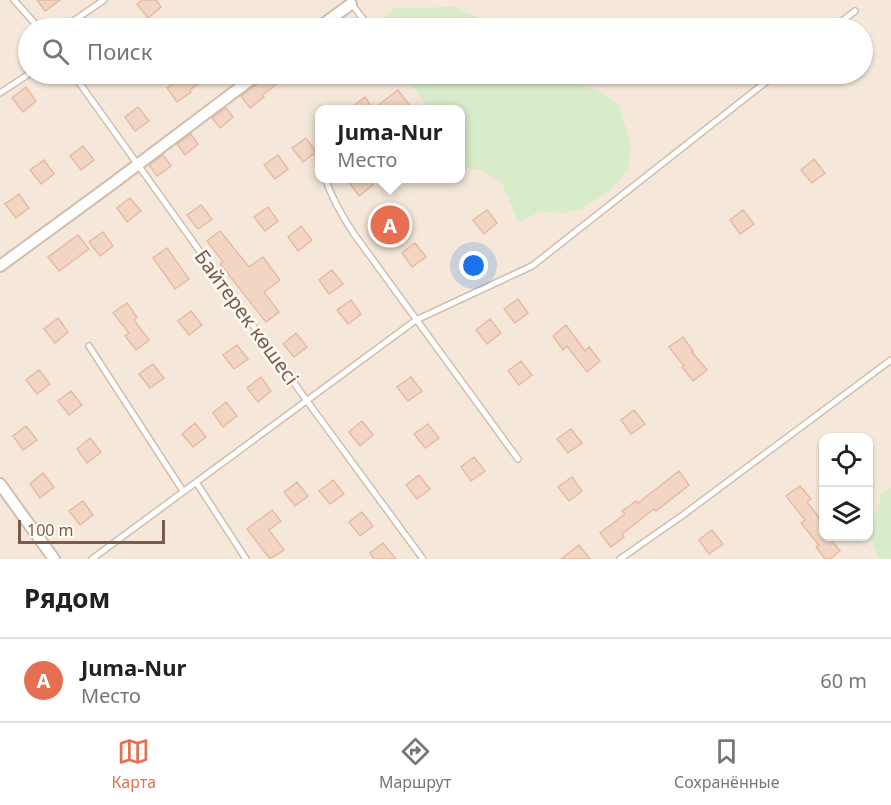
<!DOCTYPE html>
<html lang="ru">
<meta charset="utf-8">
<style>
body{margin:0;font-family:"Noto Sans",sans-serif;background:#f6f6f6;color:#222}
.controls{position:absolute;right:18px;bottom:18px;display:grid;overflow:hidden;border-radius:12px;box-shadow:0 2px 4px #0004}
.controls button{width:54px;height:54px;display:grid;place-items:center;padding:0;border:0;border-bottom:2px solid #e0e0e0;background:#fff;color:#222;font:30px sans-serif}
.scale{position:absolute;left:18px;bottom:15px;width:147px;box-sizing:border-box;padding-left:6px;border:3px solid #7a5c4d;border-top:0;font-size:16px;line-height:21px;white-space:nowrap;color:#7a5c4d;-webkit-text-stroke:4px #fffaf3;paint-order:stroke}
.you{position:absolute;left:474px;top:266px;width:21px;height:21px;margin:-15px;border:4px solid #fff;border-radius:50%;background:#1a73e8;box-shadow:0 0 0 9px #1a73e833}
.badge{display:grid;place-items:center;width:39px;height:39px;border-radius:50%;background:#e76f51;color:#fff;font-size:20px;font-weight:700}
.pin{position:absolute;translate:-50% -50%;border:3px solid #fff;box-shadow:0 2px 6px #0006}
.popup{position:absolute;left:315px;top:105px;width:150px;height:78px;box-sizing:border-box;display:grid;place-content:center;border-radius:12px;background:#fff;filter:drop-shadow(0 2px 4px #0005);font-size:20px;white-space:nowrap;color:#767676}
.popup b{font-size:22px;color:#222}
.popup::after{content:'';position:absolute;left:50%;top:100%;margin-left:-12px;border:12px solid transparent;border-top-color:#fff}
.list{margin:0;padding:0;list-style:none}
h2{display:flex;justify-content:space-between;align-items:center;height:78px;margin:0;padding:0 24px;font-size:26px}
h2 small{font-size:20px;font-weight:400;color:#767676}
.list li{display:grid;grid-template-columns:39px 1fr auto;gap:18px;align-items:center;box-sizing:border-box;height:84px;padding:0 24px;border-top:2px solid #e0e0e0}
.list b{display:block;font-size:22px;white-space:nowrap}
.list p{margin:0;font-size:20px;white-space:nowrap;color:#767676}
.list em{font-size:20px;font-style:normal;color:#767676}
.icon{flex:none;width:33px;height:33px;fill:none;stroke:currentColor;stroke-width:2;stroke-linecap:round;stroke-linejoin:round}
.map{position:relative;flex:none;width:891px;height:559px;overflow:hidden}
.search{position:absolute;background:#fff;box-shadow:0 2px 4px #0004;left:18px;right:18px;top:18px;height:66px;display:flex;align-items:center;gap:15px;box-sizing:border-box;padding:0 21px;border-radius:33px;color:#767676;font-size:22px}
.sheet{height:162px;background:#fff}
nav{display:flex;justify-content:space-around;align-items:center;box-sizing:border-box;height:84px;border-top:2px solid #e0e0e0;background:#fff;font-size:16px;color:#767676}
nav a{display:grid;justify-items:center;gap:3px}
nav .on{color:#e76f51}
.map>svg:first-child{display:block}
.residential{fill:#f5e8da;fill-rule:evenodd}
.green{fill:#d8ecc9}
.building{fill:#f3d5c3;stroke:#e6bba3;stroke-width:1.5}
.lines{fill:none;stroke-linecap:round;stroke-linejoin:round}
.service-casing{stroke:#d1beb0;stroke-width:8}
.minor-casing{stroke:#d1beb0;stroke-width:14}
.service{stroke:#fff;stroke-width:5}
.minor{stroke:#fff;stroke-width:10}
.labels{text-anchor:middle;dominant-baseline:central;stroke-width:5;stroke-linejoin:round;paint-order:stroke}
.street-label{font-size:20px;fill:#7a5c4d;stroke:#fffaf3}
</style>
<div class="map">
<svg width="891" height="559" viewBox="0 0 891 559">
<rect width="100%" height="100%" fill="#fdf6ec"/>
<path class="residential" d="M0,0h891v559h-891zM28,28h834v46h-834zM320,110h140v68h-140zM824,437h44v99h-44z"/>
<path class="green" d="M455,7l32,15 9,6h-111l-3,-9 12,-11z
M404,74h152l5,4 38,13 19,12 13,41 -3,26 -18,21 -27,17 -18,5 -25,-1 -22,10 -15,-37 -20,-15 -17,-2 -5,4 -1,-62 -31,-1z
M891,487v72h-12l-10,-25 13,-40z"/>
<path class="building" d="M37,0h23l-15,11z
M142,0h14l5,7 -13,11 -11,-14z
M186,74h26l-22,16 1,2 -14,10 -10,-14z
M265,74h12l5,6 -20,15 2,2 -14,11 -9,-12 22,-16z
M26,87l10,14 -13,11 -11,-14z
M398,90l15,20h-65l17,-13 8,12z
M138,107l11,14 -14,10 -10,-14z
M226,108l7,9 -13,11 -8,-10z
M191,134l7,10 -13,11 -8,-11z
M306,138l10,14 -13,10 -11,-14z
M83,146l11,14 -13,10 -11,-14z
M163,155l8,11 -14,10 -8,-11z
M278,155l10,14 -13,10 -11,-14z
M814,159l11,14 -13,10 -11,-13z
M44,160l10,14 -13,10 -11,-14z
M353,178h15l5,7 -14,11 -10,-14z
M19,194l10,14 -13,10 -11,-14z
M130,198l11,13 -14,11 -10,-14z
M201,205l11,14 -14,10 -11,-14z
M268,207l10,14 -13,10 -11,-14z
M487,210l10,13 -13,11 -11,-14z
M743,210l11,14 -14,10 -10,-14z
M391,213l11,14 -13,10 -11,-14z
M301,226l11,14 -14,11 -10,-14z
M220,231l29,36 14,-10 17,23 -16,12 15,20 -13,10 -46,-58 3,-2 -16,-21z
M103,232l10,14 -13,10 -11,-14z
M78,235l11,14 -30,22 -11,-14z
M415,243l11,14 -14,10 -10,-14z
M167,248l22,31 -14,10 -22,-31z
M332,270l11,14 -14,10 -10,-14z
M518,299l10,14 -13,10 -11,-14z
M351,300l10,14 -13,10 -11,-14z
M127,303l10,14 -3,3 15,20 -13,10 -11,-14 4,-3 -16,-20z
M191,311l11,14 -13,10 -11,-14z
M58,318l10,14 -13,11 -11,-14z
M490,319l11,14 -14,11 -11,-14z
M566,325l19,26 4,-4 11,14 -13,11 -20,-26 -4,4 -10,-14z
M296,333l11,14 -13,10 -11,-13z
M683,337l10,14 -1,1 15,18 -14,11 -11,-14 2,-1 -15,-19z
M237,345l11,14 -14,10 -11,-14z
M521,361l11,14 -13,10 -11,-14z
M153,364l11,14 -14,10 -11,-14z
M39,370l11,14 -13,10 -11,-14z
M261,377l10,14 -13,11 -11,-14z
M411,377l11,14 -14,10 -11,-14z
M71,391l11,14 -13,10 -11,-14z
M226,402l11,14 -14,11 -10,-14z
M634,410l11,14 -14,10 -10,-14z
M362,421l11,14 -13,11 -11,-14z
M195,423l11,14 -13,10 -11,-13z
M428,424l11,14 -14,10 -11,-14z
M26,426l11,14 -14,10 -10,-14z
M571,429l11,14 -14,10 -11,-14z
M90,438l11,14 -14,11 -10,-14z
M474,457l11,14 -14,10 -10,-14z
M679,471l10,14 -33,26 -2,-2 -32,25 2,3 -13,10 -11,-14 25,-19 -3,-3 14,-10 2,2z
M43,473l11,14 -14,11 -10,-14z
M419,475l11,14 -13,10 -11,-14z
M572,477l10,14 -13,10 -11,-14z
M333,480l11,14 -14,10 -11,-13z
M297,482l11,14 -13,10 -11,-14z
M800,486l11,13 -4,3 17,22v13h5l11,14 -10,8h-5l-9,-12 3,-2 -18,-22 4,-3 -19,-24z
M83,501l10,14 -13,10 -11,-14z
M272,510l9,11 -12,9 15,20 -14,9 -23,-30z
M362,512l11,14 -13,10 -11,-14z
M712,530l11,14 -14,10 -10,-14z
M383,543l13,16h-22l-4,-6z
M579,545l11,14h-29z"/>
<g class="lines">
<defs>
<path id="service" d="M14,0l25,28
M351,3l19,25
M63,28l41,-28
M833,28l22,-17
M73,74l234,327 116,158
M0,93l29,-19
M325,178c7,21 17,38 29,56l164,225
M89,346l94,145
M196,482l50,77
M92,559l324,-239 116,-54 244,-192
M620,559l63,-44 208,-155"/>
<path id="minor" d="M318,28l33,-24
M0,266l112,-82 146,-110
M0,484l54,75"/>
</defs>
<use href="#service" class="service-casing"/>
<use href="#minor" class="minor-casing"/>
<use href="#service" class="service"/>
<use href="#minor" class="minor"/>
</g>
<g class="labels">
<g class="street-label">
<text transform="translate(247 317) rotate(54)">Байтерек көшесі</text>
</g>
</g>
</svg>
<div class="controls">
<button><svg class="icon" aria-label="locate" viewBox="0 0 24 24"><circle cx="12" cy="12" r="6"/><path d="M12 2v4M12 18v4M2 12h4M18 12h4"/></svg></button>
<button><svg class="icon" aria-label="layers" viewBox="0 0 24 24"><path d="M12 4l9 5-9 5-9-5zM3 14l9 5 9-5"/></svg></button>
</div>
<div class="scale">100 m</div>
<div class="you"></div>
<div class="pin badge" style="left:390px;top:225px">A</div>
<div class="popup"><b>Juma-Nur</b>Место</div>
<div class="search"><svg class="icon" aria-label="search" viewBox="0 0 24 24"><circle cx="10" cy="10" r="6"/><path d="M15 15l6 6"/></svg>Поиск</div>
</div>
<section class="sheet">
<h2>Рядом<small></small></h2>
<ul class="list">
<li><span class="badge">A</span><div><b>Juma-Nur</b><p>Место</p></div><em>60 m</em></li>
</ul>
</section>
<nav>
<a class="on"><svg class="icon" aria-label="map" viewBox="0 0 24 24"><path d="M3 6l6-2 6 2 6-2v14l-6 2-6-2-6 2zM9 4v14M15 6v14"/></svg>Карта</a>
<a><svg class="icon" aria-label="directions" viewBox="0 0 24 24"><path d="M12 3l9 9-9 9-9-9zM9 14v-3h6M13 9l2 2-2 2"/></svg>Маршрут</a>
<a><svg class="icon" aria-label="saved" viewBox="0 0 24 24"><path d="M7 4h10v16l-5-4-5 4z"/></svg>Сохранённые</a>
</nav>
